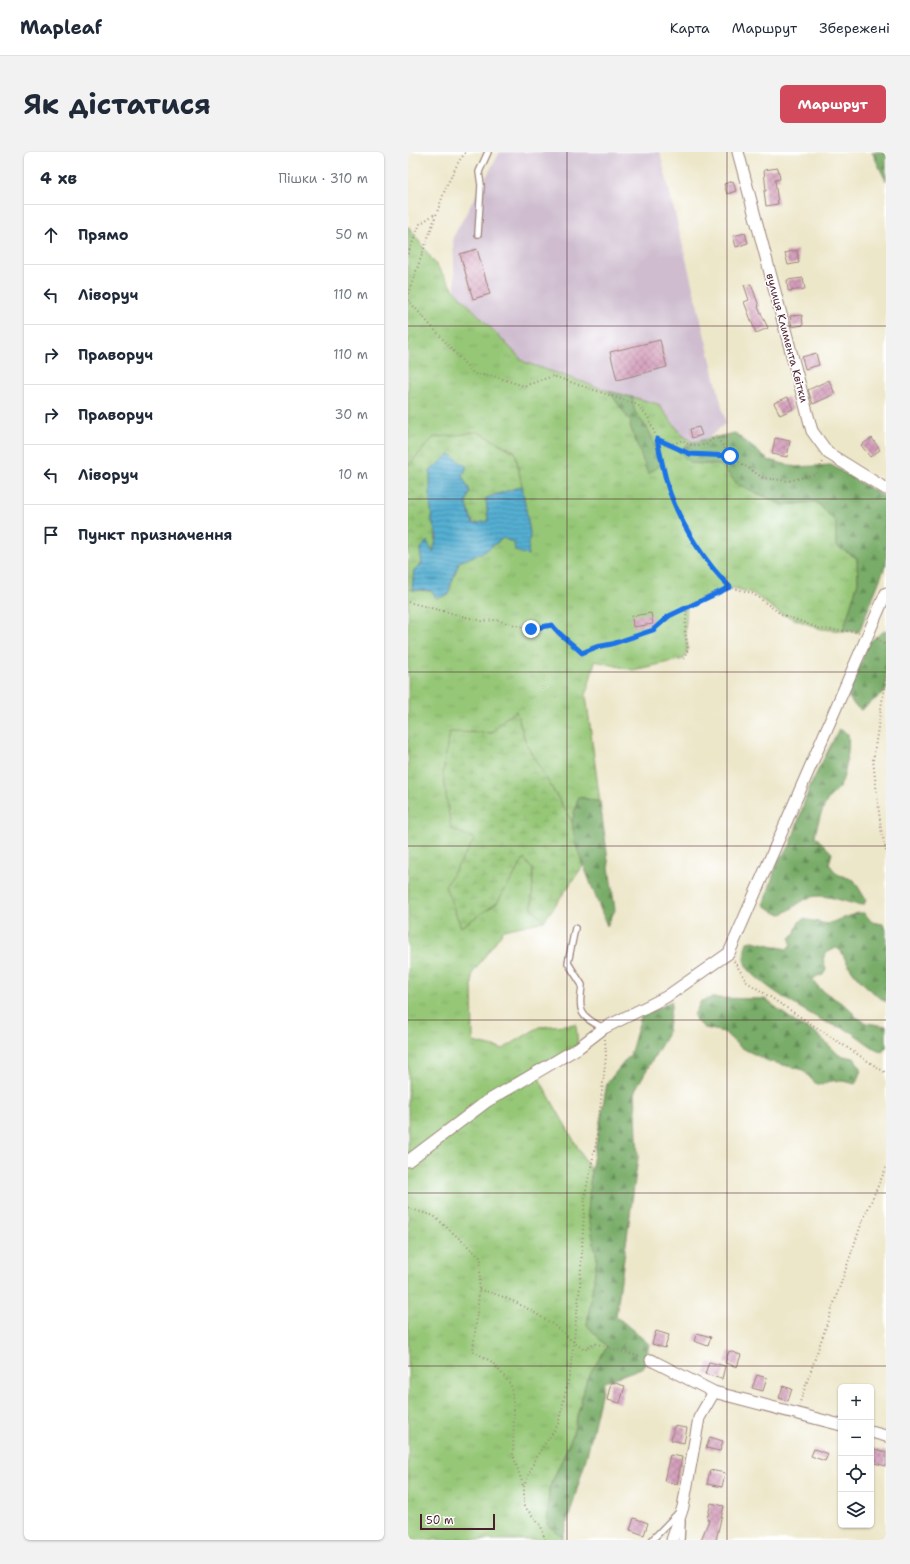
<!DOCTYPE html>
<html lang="uk">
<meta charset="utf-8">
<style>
body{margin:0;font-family:"Shantell Sans",sans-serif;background:#f2f2f3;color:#1f2937}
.controls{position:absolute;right:12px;bottom:12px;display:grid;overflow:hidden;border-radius:6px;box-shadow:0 1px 3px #0004}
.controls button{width:36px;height:36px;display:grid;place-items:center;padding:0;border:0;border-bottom:1px solid #e0e1e3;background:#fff;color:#1f2937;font:20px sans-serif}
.scale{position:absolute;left:12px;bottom:10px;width:75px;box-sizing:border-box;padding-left:4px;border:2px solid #4a1f2b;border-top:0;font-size:11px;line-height:14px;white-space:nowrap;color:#4a1f2b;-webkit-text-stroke:3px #fff;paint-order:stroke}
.stop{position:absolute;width:12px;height:12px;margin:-9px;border:3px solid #1a73e8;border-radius:50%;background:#fff}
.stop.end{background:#1a73e8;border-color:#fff;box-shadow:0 1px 4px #0008}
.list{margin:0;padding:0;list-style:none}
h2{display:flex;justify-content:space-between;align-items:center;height:52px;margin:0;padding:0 16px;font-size:17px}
h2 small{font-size:13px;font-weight:400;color:#747a83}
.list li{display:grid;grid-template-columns:26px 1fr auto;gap:12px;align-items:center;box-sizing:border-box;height:60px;padding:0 16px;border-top:1px solid #e0e1e3}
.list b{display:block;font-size:15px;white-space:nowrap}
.list em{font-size:13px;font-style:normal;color:#747a83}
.icon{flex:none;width:22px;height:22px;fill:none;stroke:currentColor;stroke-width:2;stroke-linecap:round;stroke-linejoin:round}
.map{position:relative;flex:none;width:478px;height:1388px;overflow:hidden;border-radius:6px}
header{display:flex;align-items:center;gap:24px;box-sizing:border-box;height:56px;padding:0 20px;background:#fff;border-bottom:1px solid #e0e1e3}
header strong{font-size:19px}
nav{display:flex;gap:22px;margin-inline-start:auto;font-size:14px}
.intro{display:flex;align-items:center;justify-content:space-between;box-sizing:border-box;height:96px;padding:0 24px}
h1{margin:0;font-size:28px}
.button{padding:10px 18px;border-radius:6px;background:#d1495b;color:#fff;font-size:14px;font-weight:700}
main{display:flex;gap:24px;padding:0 24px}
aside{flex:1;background:#fff;border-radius:6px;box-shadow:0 1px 3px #0004}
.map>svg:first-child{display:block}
.industrial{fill:#cfbdcf}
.grass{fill:url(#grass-tufts);stroke:#707351}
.forest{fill:url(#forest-firs);stroke:#61664a}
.wetland{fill:url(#wetland-marsh);stroke:#707351}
.water{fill:url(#water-rules);stroke:#50677e}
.building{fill:url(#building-cross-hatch)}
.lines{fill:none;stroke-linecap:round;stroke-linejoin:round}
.lane-casing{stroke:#9c837a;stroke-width:8}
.street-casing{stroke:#9c837a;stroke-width:13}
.path{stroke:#9c837a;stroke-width:2;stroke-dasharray:1 3;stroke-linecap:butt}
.lane{stroke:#fff;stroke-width:5.5}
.street{stroke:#fff;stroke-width:11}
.route{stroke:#1a73e8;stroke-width:5}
.grid{fill:none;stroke:#4a1f2b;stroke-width:1;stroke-opacity:0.55}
.labels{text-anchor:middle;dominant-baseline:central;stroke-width:3;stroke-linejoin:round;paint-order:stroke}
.street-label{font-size:11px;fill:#4a1f2b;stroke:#fff}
</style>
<header>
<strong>Mapleaf</strong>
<nav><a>Карта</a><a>Маршрут</a><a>Збережені</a></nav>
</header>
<div class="intro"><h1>Як дістатися</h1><a class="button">Маршрут</a></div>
<main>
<aside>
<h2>4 хв<small>Пішки · 310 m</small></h2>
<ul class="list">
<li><svg class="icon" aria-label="ahead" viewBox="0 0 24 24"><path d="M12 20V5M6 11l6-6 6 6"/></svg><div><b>Прямо</b></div><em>50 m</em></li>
<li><svg class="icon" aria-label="left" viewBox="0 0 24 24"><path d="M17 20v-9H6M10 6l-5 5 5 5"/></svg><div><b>Ліворуч</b></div><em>110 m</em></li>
<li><svg class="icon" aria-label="right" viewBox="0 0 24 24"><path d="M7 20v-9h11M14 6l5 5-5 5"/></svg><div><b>Праворуч</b></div><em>110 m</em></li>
<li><svg class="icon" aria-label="right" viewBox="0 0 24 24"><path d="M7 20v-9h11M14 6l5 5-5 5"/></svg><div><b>Праворуч</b></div><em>30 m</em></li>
<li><svg class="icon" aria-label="left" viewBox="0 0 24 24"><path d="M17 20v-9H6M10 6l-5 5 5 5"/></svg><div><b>Ліворуч</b></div><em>10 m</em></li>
<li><svg class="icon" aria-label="arrive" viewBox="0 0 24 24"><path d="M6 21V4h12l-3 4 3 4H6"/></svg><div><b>Пункт призначення</b></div></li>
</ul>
</aside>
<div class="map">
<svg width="478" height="1388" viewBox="0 0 478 1388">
<defs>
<pattern id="grass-tufts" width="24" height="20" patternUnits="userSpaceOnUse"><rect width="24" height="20" fill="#96c777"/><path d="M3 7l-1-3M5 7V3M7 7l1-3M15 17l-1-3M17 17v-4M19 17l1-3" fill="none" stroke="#83aa67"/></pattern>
<pattern id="forest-firs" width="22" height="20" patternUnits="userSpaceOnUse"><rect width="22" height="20" fill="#78ac68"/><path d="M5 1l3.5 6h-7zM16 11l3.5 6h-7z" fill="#648b56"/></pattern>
<pattern id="wetland-marsh" width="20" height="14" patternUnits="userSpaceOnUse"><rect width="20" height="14" fill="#96c777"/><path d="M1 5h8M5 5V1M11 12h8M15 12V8" fill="none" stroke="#83aa67"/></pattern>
<pattern id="water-rules" width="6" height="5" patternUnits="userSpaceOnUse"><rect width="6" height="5" fill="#55afd2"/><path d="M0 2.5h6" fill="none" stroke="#488eab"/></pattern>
<pattern id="building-cross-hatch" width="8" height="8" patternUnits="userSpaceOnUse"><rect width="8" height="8" fill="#d39cba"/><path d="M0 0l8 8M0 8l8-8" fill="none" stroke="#ad7f97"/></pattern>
</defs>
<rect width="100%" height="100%" fill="#fff"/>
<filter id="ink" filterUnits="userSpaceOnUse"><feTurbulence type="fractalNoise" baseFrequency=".025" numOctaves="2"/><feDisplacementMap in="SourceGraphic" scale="8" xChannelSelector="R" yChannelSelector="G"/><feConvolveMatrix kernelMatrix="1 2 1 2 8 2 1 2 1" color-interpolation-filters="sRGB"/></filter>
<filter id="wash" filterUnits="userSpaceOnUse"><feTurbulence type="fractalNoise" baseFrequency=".012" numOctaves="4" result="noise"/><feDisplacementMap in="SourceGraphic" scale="16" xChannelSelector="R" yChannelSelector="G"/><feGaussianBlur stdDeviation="0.9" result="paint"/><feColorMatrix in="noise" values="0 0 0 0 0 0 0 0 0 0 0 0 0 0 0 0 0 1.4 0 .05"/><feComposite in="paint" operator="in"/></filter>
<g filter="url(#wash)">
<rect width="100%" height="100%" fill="#ede7ca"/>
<path class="industrial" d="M92,0h160l66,271 -20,17 -13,2 -11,-7 -24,-31 -50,-13 -84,-29 -69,-71 -2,-54z"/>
<path class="grass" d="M0,74l47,65 69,71 85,29 22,31 17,52 14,-11 -13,-32 -14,-19 -3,-15 26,7 24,31 11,7 -14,9 11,12 31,2 16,19 46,21 33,-3 20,20v24l21,12 1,24 -15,49 -22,-2 -40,-15 -29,-21 -23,-6 -42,19 -2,25 3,18 -4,10 -51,11 -38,-9 -9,34 14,107 -21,-5 -7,25 -45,-76 -11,-35 -13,9 -11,13 -22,-1 5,107 -29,47 15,41 36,-24 27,-44 9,11 -1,38 12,13 -40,9 -32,44 1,68 30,7 36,-22 37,-3 2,24 -42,25 55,98 -3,42 9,45 -10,67 20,22 -20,31 -15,59 -23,52 -2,36 16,12v3h-155v-951l23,2 19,-4 9,-25 25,-10 19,-14 12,5 15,-10 -15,-82 -37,-18 -45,5 -25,28z"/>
<path class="forest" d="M464,0h14v29z
M201,239l23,6 3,15 14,19 13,33 -14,10 -18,-48 1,-4z
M327,281l33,27 28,7 35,-2 55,33v66l-27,68 -16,-1 15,-49 -1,-24 -21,-12v-24l-20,-20 -33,3 -46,-21 -16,-19 -31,-2 -12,-12 15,-9z
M478,478v61l-25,19 -6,-4 -7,-10 21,-54z
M431,577l9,5c2,11 -2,40 -7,50 -2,6 -9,10 -12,14 -6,7 -13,30 -14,38l17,17 -3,11 8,10 17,6 12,20 -2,5c-17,0 -40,-15 -58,-6 -8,4 -15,11 -24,15l-6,-1 -12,-8 14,-45 12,-14 19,-58z
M170,645l22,5 15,108 -8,16 -32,-83 -3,-21z
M450,761h6l8,9 11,2 3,5v73c-22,-16 -34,-27 -45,-51l-5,-3 -10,5 -3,6 3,11 -3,5 -6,1 -4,4 7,9 29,19 7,9 11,6 19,3v22l-4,4c-12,-5 -20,-13 -31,-20 -7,-4 -16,-6 -23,-9 -16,-7 -79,-44 -83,-60 -2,-6 0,-15 2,-21l6,-1 34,8 4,-5 -1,-6 4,-4 5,-12 5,-3 23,5z
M304,846l53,1 34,26 17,8 23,22 15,3c8,11 9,15 1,26 -10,-3 -24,-6 -33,1l-7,-2 -12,-13 -35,-9 -28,-14 -16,-15 -19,-4 -9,-7 -2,-6 7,-14z
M264,849l-5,34 -32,55 3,68 -22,158 33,28 -5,23 -40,15 -17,73 -24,82 -16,-12 2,-36 23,-52 15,-59 20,-31 -20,-22 10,-67 -9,-45 3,-42 16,-88 23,-28 11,-38z"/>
<path class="wetland" d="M70,280l37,20 7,34 -36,12 2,23 -15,3 -7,-21 4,-12 -8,-15 5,-9 -7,-5 -28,59c8,26 3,32 -18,49l-2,20 -4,-1v-123l25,-28z
M108,559l11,35 45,76 3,21 8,23 -39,55 -12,-13 1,-38 -9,-11 -27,44 -36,24 -16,-41 30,-47 -24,-10 -8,-55 6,-42 43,1 11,-13z"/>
<path class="water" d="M42,302l17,13 -5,9 8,15 -4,12 7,21 15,-3 -2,-23 36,-12 8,47 -2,22 -13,-4 -1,-8 -11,-5 -19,14 -25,10 -9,25 -1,8 -12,3 -6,-7 -19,-1 2,-20 8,-6 -2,-14 7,-9 6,12 4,-16 -5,-16 -2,-23v-27z"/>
<g id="blocks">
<path class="building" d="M370,16l2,11 -5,1 3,24 -12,2 -2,-15h2l-2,-21z
M325,29l3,10 -9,3 -3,-10z
M337,81l3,10 -12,4 -3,-11z
M69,97l13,45 -17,5 -13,-45z
M389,98l2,13 -11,2 -3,-12z
M395,126l2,11 -17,2 -1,-11z
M343,132l8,22 -1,1 10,21 -12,5 -12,-31 5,-2 -5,-15z
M394,163l1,10 -11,2 -2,-11z
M252,188l7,27 -50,13 -7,-28z
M408,201l3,12 -14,4 -3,-12z
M421,228l6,14 -22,10 -5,-14z
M380,245l5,12 -13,6 -6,-12z
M291,275l3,8 -10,3 -2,-9z
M367,286l15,3 -3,16 -15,-3z
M464,286l8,12 -10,7 -9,-12z
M243,461l2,11 -20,3 -1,-11z
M248,1179l13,4 -4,13 -13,-4z
M289,1181l14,4 -3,9 -14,-5z
M321,1199l12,4 -4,12 -12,-4z
M301,1210l16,4 -3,13 -17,-5z
M349,1223l10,3 -4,13 -11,-3z
M203,1230l14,4 -5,17 -13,-3z
M375,1234l9,3 -4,12 -9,-3z
M266,1274l13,2 -3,15 -13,-3z
M302,1285l13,4 -3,10 -14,-3z
M463,1296l15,4v14l-15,-4z
M406,1297l14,5 -3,7 -14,-5z
M262,1303l12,2 -5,27 -13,-3z
M302,1318l15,3 -3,14 -15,-3z
M303,1351l13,3 -8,34h-15l8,-20 -2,-1z
M226,1366l14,5 -4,12 -14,-5z"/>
</g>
</g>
<g filter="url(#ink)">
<use href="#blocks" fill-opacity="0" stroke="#9c837a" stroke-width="1"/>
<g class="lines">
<defs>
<path id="lane" d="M70,82l3,-49 -2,-13 9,-20
M167,776l-7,35 14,22c-3,26 -4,31 22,43
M244,1388l26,-27
M273,1388l1,-18"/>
<path id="street" d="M330,0l74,279 16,22 58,36
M0,1009l78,-59 92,-54 26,-20 62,-31 63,-44 157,-360
M243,1208l63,32 127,33
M463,1280l15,4
M264,1388l11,-33 16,-89 15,-26"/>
</defs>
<use href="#lane" class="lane-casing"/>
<use href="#street" class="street-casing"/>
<path class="path" d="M0,102l12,-30 16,-11
M0,142l38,-107 13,-26 7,-9
M0,148l66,74 19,2 31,10 29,-10 85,29 10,12 9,22 11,7 22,8 40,2
M249,288c4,17 7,37 13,54 13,33 34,68 59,93
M261,293l14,-5 6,5h17l10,-9 14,20 33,22 26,3 27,-7 7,-12
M0,450l74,19 14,-1 35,9 21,-4c9,12 20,18 30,28l71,-23 16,-14 18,-10
M469,486l9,8
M276,507l4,-10 -3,-18 2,-25 42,-19 23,6 29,21 40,15 38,3
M478,524l-13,84 8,69 5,22
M326,809l13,21 139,91
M0,1056l26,8 47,42 -3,47 -5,46 19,11 19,23 3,26 -1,44 10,30
M71,1138c24,4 49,18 70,32 13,8 22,20 36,28l9,-7 47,14
M391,1253l63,-183 24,-54
M137,1388l-4,-14 -17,-20v-20l12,-29 22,-32 12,-52 10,-87 5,-92 11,-50 10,-88 -1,-17"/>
<use href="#lane" class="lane"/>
<use href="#street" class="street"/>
</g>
</g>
<g class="lines" filter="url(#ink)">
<path class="route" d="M123,477l21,-4c9,12 20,18 30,28l14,-6 16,-3 41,-14 16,-14 61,-29c-25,-24 -48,-61 -60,-94 -6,-17 -9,-36 -13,-54l33,15 40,2"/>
</g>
<path class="grid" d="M159,0v1388M319,0v1388M0,174h478M0,347h478M0,520h478M0,694h478M0,868h478M0,1041h478M0,1214h478"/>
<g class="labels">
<g class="street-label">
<text transform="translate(379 186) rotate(75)">вулиця Климента Квітки</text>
</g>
</g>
</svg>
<div class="controls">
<button>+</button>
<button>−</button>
<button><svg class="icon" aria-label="locate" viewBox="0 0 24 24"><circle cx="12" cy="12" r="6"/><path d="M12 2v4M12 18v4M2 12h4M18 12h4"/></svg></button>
<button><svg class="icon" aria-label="layers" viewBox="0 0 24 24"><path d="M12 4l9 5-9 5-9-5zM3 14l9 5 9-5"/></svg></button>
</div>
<div class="scale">50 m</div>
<div class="stop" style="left:322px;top:304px"></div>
<div class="stop end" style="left:123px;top:477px"></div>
</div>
</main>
